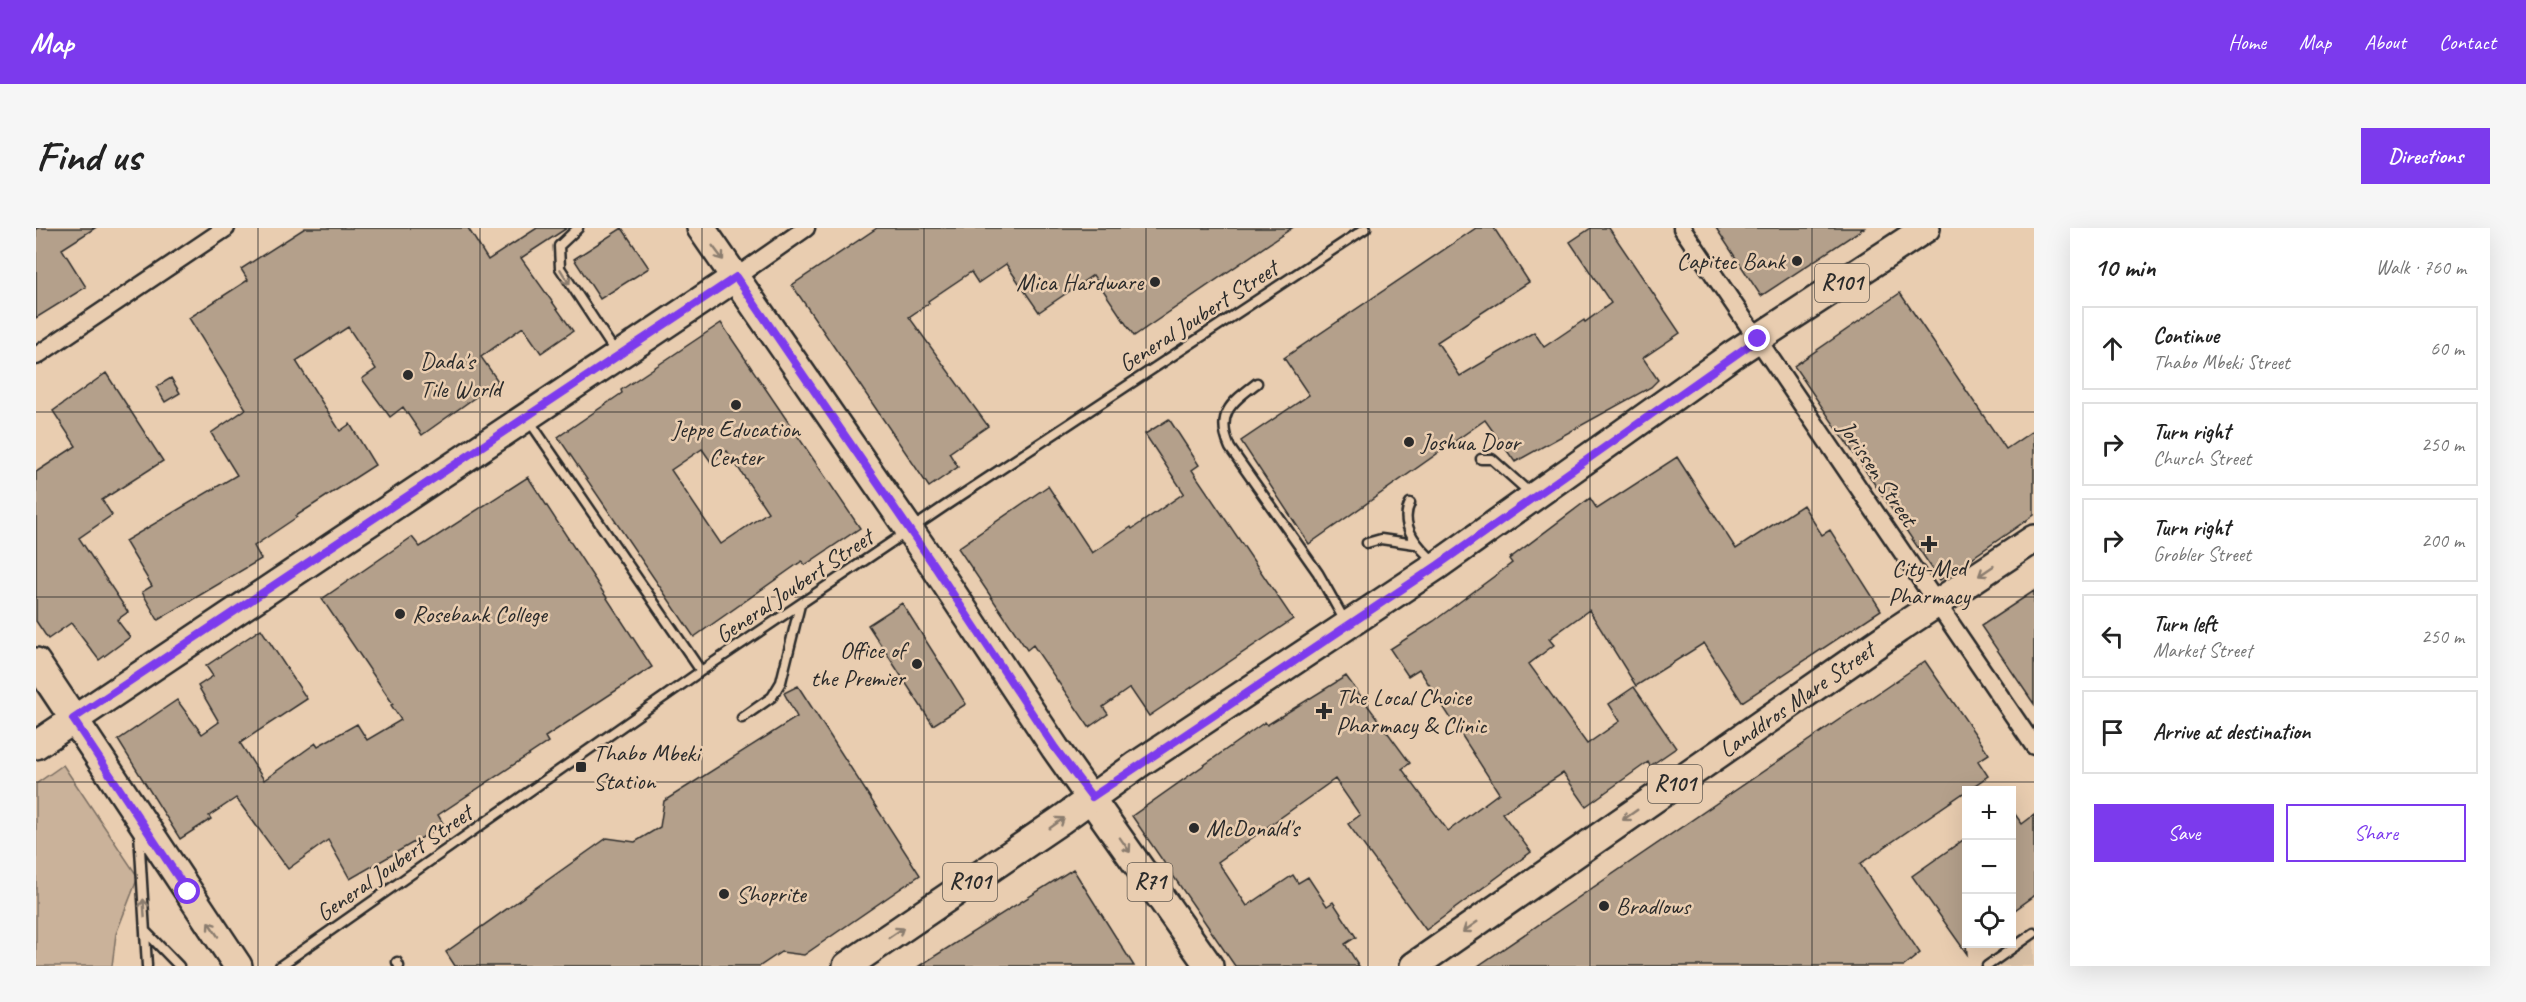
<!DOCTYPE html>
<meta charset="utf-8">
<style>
body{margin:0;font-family:Caveat,sans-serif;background:#f6f6f6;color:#222}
.controls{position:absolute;right:18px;bottom:18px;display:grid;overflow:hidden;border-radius:0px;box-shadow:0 6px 24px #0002}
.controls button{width:54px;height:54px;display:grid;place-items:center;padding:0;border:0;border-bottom:2px solid #e0e0e0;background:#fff;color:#222;font:30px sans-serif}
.stop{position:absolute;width:18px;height:18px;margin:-14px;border:4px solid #7c3aed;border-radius:50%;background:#fff}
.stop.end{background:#7c3aed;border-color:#fff;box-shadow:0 2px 6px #0008}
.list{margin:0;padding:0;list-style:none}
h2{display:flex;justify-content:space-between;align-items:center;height:78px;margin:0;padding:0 24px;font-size:26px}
h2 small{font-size:20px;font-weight:400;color:#767676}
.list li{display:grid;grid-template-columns:39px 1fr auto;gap:18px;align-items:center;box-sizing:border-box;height:84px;margin:0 12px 12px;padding:0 12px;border:2px solid #e0e0e0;border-radius:0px}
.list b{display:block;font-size:22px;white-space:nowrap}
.list p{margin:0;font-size:20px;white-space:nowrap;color:#767676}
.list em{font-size:20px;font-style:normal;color:#767676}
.actions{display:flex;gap:12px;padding:18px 24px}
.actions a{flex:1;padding:14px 0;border:2px solid #7c3aed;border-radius:0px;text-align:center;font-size:21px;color:#7c3aed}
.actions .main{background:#7c3aed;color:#fff}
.icon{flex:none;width:33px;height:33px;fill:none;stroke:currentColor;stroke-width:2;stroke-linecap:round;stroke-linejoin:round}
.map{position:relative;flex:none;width:1998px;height:738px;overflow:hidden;border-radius:0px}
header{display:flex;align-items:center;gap:36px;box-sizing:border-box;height:84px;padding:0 30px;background:#7c3aed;color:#fff}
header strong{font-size:28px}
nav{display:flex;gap:33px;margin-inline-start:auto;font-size:21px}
.intro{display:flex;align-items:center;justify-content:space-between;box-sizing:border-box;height:144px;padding:0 36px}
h1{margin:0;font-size:42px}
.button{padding:15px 27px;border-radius:0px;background:#7c3aed;color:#fff;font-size:21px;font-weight:700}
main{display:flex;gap:36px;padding:0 36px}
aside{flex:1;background:#fff;border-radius:0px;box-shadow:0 6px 24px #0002}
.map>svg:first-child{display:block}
.built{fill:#d9c0a5}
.green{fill:#cab29a;stroke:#7a6e62;stroke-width:1.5}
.building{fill:#b4a08b;stroke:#2b2b2b;stroke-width:1.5;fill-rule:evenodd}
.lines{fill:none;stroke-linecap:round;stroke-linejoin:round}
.service-casing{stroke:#2b2b2b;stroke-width:13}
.minor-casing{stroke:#2b2b2b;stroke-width:21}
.primary-casing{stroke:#2b2b2b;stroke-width:32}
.service{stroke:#e9cdb0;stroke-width:8}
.minor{stroke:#e9cdb0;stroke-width:16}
.primary{stroke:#e9cdb0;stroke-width:27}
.oneway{stroke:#8a7c6e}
.route{stroke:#7c3aed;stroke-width:8}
.grid{fill:none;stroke:#2b2b2b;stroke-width:1.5;stroke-opacity:0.55}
.poi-dot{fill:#2b2b2b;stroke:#e9cdb0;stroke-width:2}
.labels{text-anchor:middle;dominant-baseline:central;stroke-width:5;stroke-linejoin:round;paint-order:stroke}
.shield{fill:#e9cdb0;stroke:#645c53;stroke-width:1.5}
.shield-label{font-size:22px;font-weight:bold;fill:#2b2b2b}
.poi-label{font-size:24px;fill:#2b2b2b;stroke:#e9cdb0;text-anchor:start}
.street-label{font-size:24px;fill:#2b2b2b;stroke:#e9cdb0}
</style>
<header>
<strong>Map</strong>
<nav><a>Home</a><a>Map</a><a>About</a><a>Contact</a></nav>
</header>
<div class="intro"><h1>Find us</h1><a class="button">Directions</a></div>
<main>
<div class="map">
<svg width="1998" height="738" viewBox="0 0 1998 738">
<rect width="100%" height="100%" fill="#e9cdb0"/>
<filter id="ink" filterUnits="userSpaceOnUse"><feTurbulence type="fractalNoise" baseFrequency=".0167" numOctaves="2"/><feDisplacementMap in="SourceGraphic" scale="12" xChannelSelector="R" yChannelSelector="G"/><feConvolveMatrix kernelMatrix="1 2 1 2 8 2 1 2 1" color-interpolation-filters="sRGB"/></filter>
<g filter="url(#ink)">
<path class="built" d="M1998,710v28h-43z"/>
<path class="green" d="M27,537l75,112 -22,57 -4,32h-76v-182z"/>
<path class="building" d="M0,0h59l-33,21 24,38 -50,31z
M269,0h163l20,32 49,-32h30l-46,30 52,73 -32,22 -18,-26 -42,30 17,24 -76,54 -19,-28 -13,10 -28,-38 14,-10 -28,-42 -52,34 44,70 10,-7 25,41 -79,51 1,1 -43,29 7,13 -103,61 -16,-28 10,-6 -27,-45 112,-66 -26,-42 35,-24 -57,-91 59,-38 -7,-11z
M586,0l27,40 -49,31 -26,-40z
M841,0h415l-158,108 -41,-61 -54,37 -33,-48 -28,19 -7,-11 -43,29 1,2 -20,14 79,109 -39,27 9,14 -29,20 -137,-202z
M1440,0h18l35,54 -92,60 23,34 74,-44 10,15 40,-27 1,2 26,-19 -41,-61 21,-14h18l71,105 -37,25 15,22 -7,7 -136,75 -30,-42 -176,124 -68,-103 68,-46 -25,-37z
M1680,0h148l-103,68z
M1864,65l106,156 28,-19v85l-94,65 -146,-214z
M685,95l139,205 -55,37 -3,-4 -108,76 -136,-200 64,-44 -1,-3zM666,221l9,13 16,-11 41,61 -47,32 -50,-74z
M70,145l57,88 -61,39 10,15 -33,23 49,74 -11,8 13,17 -31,23 -28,-37 -23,16 -12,-18v-149l40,-26 -23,-35z
M135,150l9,15 -15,9 -9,-15z
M1133,191l30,46 -7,5 101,149 -144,97 -19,-28 -27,19 5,7 -19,13 -56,-82 -6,5 -69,-102 90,-62 44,67 39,-26 1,2 52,-36 -39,-59z
M1641,229l59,92 67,-44 19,30 8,-5 51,80 -139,92 -38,-59 -68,43 -47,-76 -40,29 5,6 -25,19 58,80 33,-23 -11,-17 25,-17 42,61 -26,18 -2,-4 -62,44 -23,-33 -61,40 29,39 -105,78 -78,-106 12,-9 -25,-36 -117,83 29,44 46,-31 5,8 10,-6 19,29 6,-4 23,35 -11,7 14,22h-124l-103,-150 133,-94 2,3 79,-49 64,87 -8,6 46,62 51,-38 -80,-124 -11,7 -18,-27 44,-28 78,-58 -3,-4 81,-61 7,11z
M492,249l124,190 -107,70 3,5 -110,73 6,10 -94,54 -22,-39 -40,29 -52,-71 -27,18 2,3 -31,20 -62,-99 59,-40 25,34 17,-12 -21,-36 15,-10 -7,-10 55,-37 46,70 -67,44 24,37 52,-37 2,3 39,-22 10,16 34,-20 -10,-15 2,-1 -71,-105 90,-62 8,10z
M1998,363v113l-53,-78z
M866,375l64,101 -33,21 -65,-100z
M1889,433l64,93 -11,7 10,15 -128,88 60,89 -16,13h-426z
M762,458l122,189 -116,80 -23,-3 -21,14h-305l-9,-14 161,-114 28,4 25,-15 4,-26 133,-84 -13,-24z
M1976,582l10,14 12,-9v81l-22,16z
M1930,610v106l1,10 -55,-78z
M1037,641l61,97h-215z"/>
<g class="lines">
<defs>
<path id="service" d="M542,0l-19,18 1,22 56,85
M1221,155c-26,20 -42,31 -27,65l88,125 28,50
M492,191l173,252
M1445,231h11l38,34
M1374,275c-12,24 10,46 26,60
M1331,315l14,-4 34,5
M706,490l30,-21 9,-15 19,-77
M103,604l8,134
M110,704l33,34
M361,734l2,4
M244,738l421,-295 244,-165 421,-278
M1951,738l47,-33"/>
<path id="minor" d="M1646,0l352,518
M700,49l70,-49
M0,128l190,-128"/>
<g id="primary">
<path d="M665,0l232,336 122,184 154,218"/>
<path d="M0,434l202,304"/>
<path d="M0,517l700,-468"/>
<path d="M811,738l214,-146 76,-55 301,-200 293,-209 195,-128"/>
<path id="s1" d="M1378,738l484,-337 136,-90"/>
</g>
</defs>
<use href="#service" class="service-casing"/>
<use href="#minor" class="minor-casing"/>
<use href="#primary" class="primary-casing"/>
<use href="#service" class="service"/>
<use href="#minor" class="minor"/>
<use href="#primary" class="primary"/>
</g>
<defs><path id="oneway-shaft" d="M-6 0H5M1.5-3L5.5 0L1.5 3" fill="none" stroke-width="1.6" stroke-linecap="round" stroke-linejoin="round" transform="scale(1.5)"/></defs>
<g class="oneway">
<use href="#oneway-shaft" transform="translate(682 25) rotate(53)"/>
<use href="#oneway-shaft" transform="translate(529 49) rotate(59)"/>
<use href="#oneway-shaft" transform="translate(1950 343) rotate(146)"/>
<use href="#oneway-shaft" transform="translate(1594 587) rotate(145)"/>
<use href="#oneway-shaft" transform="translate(1021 595) rotate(-35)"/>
<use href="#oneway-shaft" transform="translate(1089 617) rotate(55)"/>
<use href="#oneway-shaft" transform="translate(108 680) rotate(-94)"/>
<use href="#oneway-shaft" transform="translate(1434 699) rotate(145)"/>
<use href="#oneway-shaft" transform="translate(177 701) rotate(-124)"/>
<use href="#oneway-shaft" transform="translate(860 705) rotate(-34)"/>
</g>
</g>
<g class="lines" filter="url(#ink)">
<path class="route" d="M152,664l-115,-173 663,-442 197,287 122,184 37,49 346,-232 320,-226"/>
</g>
<path class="grid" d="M222,0v738M444,0v738M666,0v738M888,0v738M1110,0v738M1332,0v738M1554,0v738M1776,0v738M0,184h1998M0,369h1998M0,554h1998"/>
<g class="poi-dot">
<circle cx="1761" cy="33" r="6"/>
<circle cx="1119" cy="54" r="6"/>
<circle cx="372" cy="147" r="6"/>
<circle cx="700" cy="177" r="6"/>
<circle cx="1373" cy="214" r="6"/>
<path d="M1890 307h6v6h6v6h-6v6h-6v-6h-6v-6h6z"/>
<circle cx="364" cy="386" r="6"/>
<circle cx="881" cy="436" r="6"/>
<path d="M1285 474h6v6h6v6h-6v6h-6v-6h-6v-6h6z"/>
<rect x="539" y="533" width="12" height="12" rx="3"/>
<circle cx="1158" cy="600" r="6"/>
<circle cx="688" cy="666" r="6"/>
<circle cx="1568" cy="678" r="6"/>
</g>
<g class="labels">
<g class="shield">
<rect x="1779" y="36" width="54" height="38" rx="4.5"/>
<rect x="1612" y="537" width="54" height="38" rx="4.5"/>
<rect x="907" y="635" width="54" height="38" rx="4.5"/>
<rect x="1091.5" y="635" width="45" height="38" rx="4.5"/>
</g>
<g class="shield-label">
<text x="1806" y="55">R101</text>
<text x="1639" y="556">R101</text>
<text x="934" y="654">R101</text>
<text x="1114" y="654">R71</text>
</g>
<g class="poi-label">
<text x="1749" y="33" text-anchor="end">Capitec Bank</text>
<text x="1107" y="54" text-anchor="end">Mica Hardware</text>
<text x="384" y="133">Dada's<tspan x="384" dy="28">Tile World</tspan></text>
<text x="700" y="201" text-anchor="middle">Jeppe Education<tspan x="700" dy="28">Center</tspan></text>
<text x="1385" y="214">Joshua Door</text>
<text x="1893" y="340" text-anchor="middle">City-Med<tspan x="1893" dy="28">Pharmacy</tspan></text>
<text x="376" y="386">Rosebank College</text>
<text x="869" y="422" text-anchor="end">Office of<tspan x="869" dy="28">the Premier</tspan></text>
<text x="1300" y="469">The Local Choice<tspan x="1300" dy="28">Pharmacy &amp; Clinic</tspan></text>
<text x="557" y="525">Thabo Mbeki<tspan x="557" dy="28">Station</tspan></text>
<text x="1170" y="600">McDonald's</text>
<text x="700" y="666">Shoprite</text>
<text x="1580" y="678">Bradlows</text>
</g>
<g class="street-label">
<text transform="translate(1162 88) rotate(-33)">General Joubert Street</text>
<text transform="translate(1842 245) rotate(56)">Jorissen Street</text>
<text transform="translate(758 358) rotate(-34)">General Joubert Street</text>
<text stroke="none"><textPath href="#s1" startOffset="466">Landdros Mare Street</textPath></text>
<text transform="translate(358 635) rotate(-35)">General Joubert Street</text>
</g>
</g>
</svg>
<div class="controls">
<button>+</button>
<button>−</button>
<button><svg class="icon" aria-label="locate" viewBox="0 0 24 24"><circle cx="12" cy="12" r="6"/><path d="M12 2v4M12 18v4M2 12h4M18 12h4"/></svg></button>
</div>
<div class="stop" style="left:152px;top:664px"></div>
<div class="stop end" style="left:1722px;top:111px"></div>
</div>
<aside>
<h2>10 min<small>Walk · 760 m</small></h2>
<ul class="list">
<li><svg class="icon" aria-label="ahead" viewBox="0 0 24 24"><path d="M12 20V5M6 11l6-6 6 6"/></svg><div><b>Continue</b><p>Thabo Mbeki Street</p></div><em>60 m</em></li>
<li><svg class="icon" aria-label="right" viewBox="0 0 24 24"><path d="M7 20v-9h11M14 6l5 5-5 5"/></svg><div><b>Turn right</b><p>Church Street</p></div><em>250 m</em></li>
<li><svg class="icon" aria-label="right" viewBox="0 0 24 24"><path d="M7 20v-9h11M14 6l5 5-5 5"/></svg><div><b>Turn right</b><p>Grobler Street</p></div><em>200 m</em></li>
<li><svg class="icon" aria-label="left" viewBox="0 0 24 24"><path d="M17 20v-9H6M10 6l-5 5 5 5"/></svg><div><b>Turn left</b><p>Market Street</p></div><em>250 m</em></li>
<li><svg class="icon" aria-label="arrive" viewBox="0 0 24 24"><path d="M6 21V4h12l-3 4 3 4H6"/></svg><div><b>Arrive at destination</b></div></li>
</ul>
<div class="actions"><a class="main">Save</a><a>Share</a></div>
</aside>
</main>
